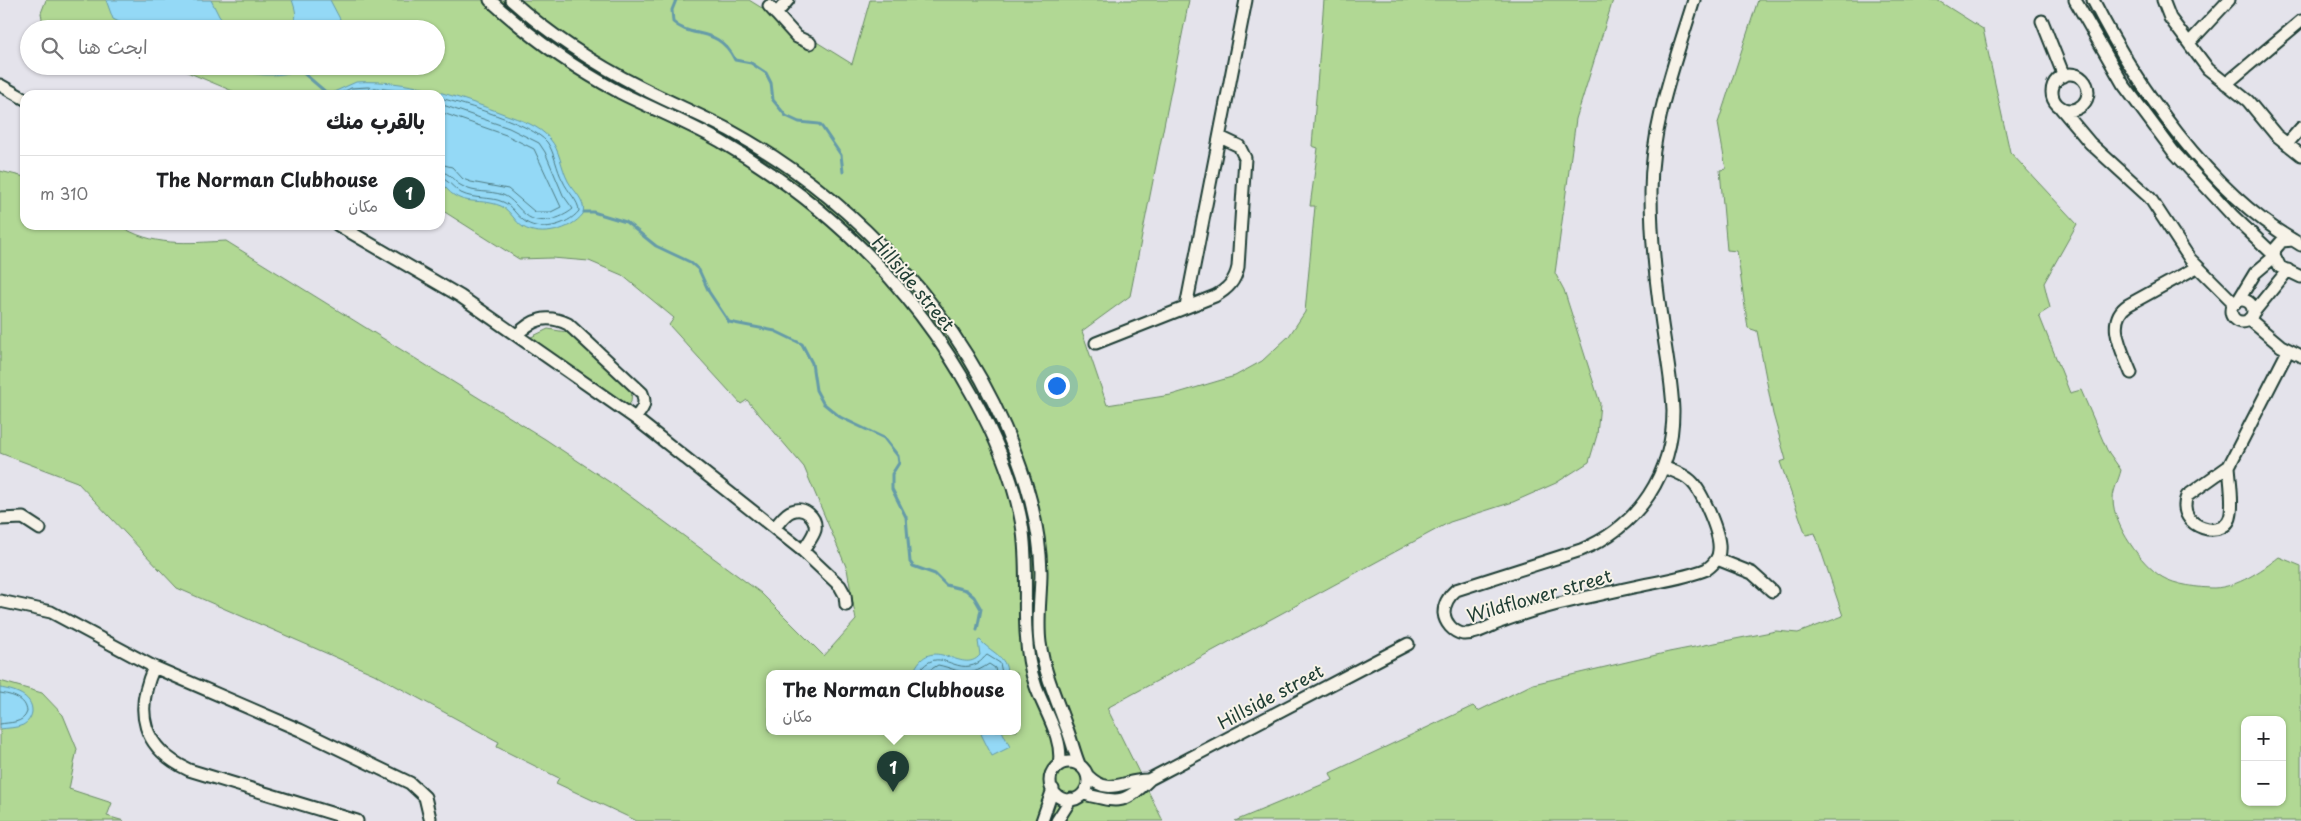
<!DOCTYPE html>
<html lang="ar">
<meta charset="utf-8">
<style>
body{margin:0;font-family:"Playpen Sans","Playpen Sans Arabic",sans-serif;background:#f2f2f2;color:#202124;direction:rtl}
.controls{position:absolute;right:15px;bottom:15px;display:grid;overflow:hidden;border-radius:10px;box-shadow:0 1px 4px #0004}
.controls button{width:45px;height:45px;display:grid;place-items:center;padding:0;border:0;border-bottom:1px solid #e0e0e0;background:#fff;color:#202124;font:25px sans-serif}
.you{position:absolute;left:1056px;top:385px;width:18px;height:18px;margin:-12px;border:4px solid #fff;border-radius:50%;background:#1a73e8;box-shadow:0 0 0 8px #1a73e833}
.badge{display:grid;place-items:center;width:32px;height:32px;border-radius:50%;background:#1f3d34;color:#fff;font-size:16px;font-weight:700}
.pin{position:absolute;translate:-50% -41px;filter:drop-shadow(0 1px 2px #0008)}
.pin::after{content:'';position:absolute;top:26px;width:18px;height:15px;background:inherit;clip-path:polygon(0 0,100% 0,50% 100%)}
.popup{position:absolute;left:766px;top:670px;width:255px;height:65px;box-sizing:border-box;display:grid;place-content:center;border-radius:10px;background:#fff;filter:drop-shadow(0 1px 4px #0005);font-size:16px;white-space:nowrap;color:#757577}
.popup b{font-size:19px;color:#202124}
.popup::after{content:'';position:absolute;left:50%;top:100%;margin-left:-10px;border:10px solid transparent;border-top-color:#fff}
.list{margin:0;padding:0;list-style:none}
h2{display:flex;justify-content:space-between;align-items:center;height:65px;margin:0;padding:0 20px;font-size:21px}
h2 small{font-size:16px;font-weight:400;color:#757577}
.list li{display:grid;grid-template-columns:32px 1fr auto;gap:15px;align-items:center;box-sizing:border-box;height:75px;padding:0 20px;border-top:1px solid #e0e0e0}
.list b{display:block;font-size:19px;white-space:nowrap}
.list p{margin:0;font-size:16px;white-space:nowrap;color:#757577}
.list em{font-size:16px;font-style:normal;color:#757577}
.icon{flex:none;width:28px;height:28px;fill:none;stroke:currentColor;stroke-width:2;stroke-linecap:round;stroke-linejoin:round}
.map{position:relative;flex:none;width:2301px;height:821px;overflow:hidden;direction:ltr}
.search{position:absolute;background:#fff;box-shadow:0 1px 4px #0004;left:20px;top:20px;width:425px;height:55px;display:flex;align-items:center;gap:12px;box-sizing:border-box;padding:0 18px;border-radius:28px;color:#757577;font-size:19px}
.panel{position:absolute;background:#fff;box-shadow:0 1px 4px #0004;left:20px;top:90px;width:425px;height:140px;border-radius:15px;direction:rtl}
.map>svg:first-child{display:block}
.green{fill:#b1d894;stroke:#688a64;fill-rule:evenodd}
.water{fill:#94d9f6;stroke:#659ba8}
.lines{fill:none;stroke-linecap:round;stroke-linejoin:round}
.shore{stroke:#4e7b82;stroke-width:1}
.stream{stroke:#659ba8;stroke-width:3}
.minor-casing{stroke:#1f3d34;stroke-width:15}
.minor{stroke:#f7f3e8;stroke-width:11}
.labels{text-anchor:middle;dominant-baseline:central;stroke-width:4;stroke-linejoin:round;paint-order:stroke}
.street-label{font-size:18px;fill:#1f3d34;stroke:#f7f3e8}
</style>
<div class="map">
<svg width="2301" height="821" viewBox="0 0 2301 821">
<rect width="100%" height="100%" fill="#e4e3eb"/>
<filter id="ink" filterUnits="userSpaceOnUse"><feTurbulence type="fractalNoise" baseFrequency=".02" numOctaves="2"/><feDisplacementMap in="SourceGraphic" scale="10" xChannelSelector="R" yChannelSelector="G"/><feConvolveMatrix kernelMatrix="1 2 1 2 8 2 1 2 1" color-interpolation-filters="sRGB"/></filter>
<g filter="url(#ink)">
<path class="green" d="M46,0h703l103,64 18,-64h319l-59,296 -48,35 25,74 64,-10 64,-19 27,-15 27,-25 16,-24 10,-106h-5l8,-58 -6,-2 12,-146h289l-37,119 -21,154 9,17 36,113 -3,32 -8,27 -33,21 -43,19 -63,20 -343,186 56,113h-526l-81,-38 3,-5 -62,-31 2,-5 -125,-68 -197,-86 -100,-106 -77,-29v-282l25,6v48h94c33,22 69,18 107,16l319,198 78,52 138,102 63,63 32,-36 -9,-51 -43,-102 -57,-67 -6,4 -72,-79 5,-7 -52,-43 -33,-14 -37,-3 -33,1 -79,-50v-114h-198l-69,-29h263v-37h-392l-3,-16zM769,673h248v58h-248z
M1758,0h179l46,29 27,123 67,72 -33,59 6,25 -11,7 31,78 11,-3 26,60 14,20c-2,9 -8,20 -8,29 0,26 28,65 49,78 13,8 38,11 52,11 24,-1 47,-17 65,-31l22,9v255h-1066l98,-41 -3,-7 143,-67 5,5 55,-27 136,-32 107,-21 22,2 45,-17 -28,-83 -9,2 -26,-73 6,-2 -13,-46 -16,-83 -9,-3 -11,-77 -10,-1 -7,-80 6,-1 -8,-46zM2245,720h37v82h-37z
M548,329l18,3 19,11 47,46 -1,13 -5,6 -99,-69z
M0,681l42,12 21,22 14,34 -8,40 43,14 -5,13 17,5h-124z"/>
<path class="water" d="M106,0h105l8,16 10,13h-96l-20,-10z
M292,0h38l10,19v10h-52c11,-8 8,-18 4,-29z
M227,66h75l-2,4c-24,8 -49,6 -73,-4z
M356,82c51,-3 101,14 148,32 16,6 35,11 46,25 10,11 11,29 18,42 6,11 18,19 15,33 -12,16 -42,24 -60,13 -8,-5 -13,-17 -22,-21 -25,-10 -42,4 -61,-26v-85h-113z
M980,640c10,12 27,16 27,33h-94c18,-43 49,4 67,-18l-2,-14z
M0,688c13,2 33,7 32,24 -1,6 -4,10 -9,13 -6,3 -16,3 -23,4z
M987,731h15l8,16 -18,9 -11,-22z"/>
<g class="lines">
<path class="shore" d="M241,66l26,4 28,-4
M337,95l14,-7 17,-1 62,8
M440,98c24,6 92,26 107,44 8,11 9,27 16,39 4,10 16,20 16,30 -12,15 -41,22 -56,9 -7,-5 -12,-15 -20,-18 -13,-6 -28,-2 -42,-9 -7,-4 -13,-14 -21,-15
M440,104l69,24 30,15 6,9 18,43 10,14c-12,10 -34,17 -47,6 -8,-6 -13,-16 -23,-20 -14,-5 -28,-1 -41,-9 -9,-4 -11,-14 -22,-14
M440,112l66,23 28,14 27,58 -10,5h-16l-27,-23 -37,-7 -8,-3 -11,-12 -12,-3
M918,673c21,-31 36,4 60,-10 4,-2 6,-6 9,-8l13,8 2,10
M925,673l13,-8c24,5 27,15 51,-1l6,4 1,5
M0,693c12,2 26,5 27,19 -4,12 -17,10 -27,12"/>
<path class="stream" d="M676,0l-4,10 1,12c19,18 45,3 62,38l16,3 15,10 5,10 2,17 13,16 13,6 20,2 3,3 19,28 2,17
M300,70l28,24
M584,212h9l33,10 30,24 34,16 9,8 10,22 20,30 46,9 27,13 10,19 4,27 7,13 17,14 44,21 14,18 1,7 -7,11v15l14,28 4,45 3,4 22,8 11,11 20,5 8,7 7,12 -4,21"/>
<defs>
<path id="minor" d="M490,0c39,36 82,67 129,92 34,17 69,31 101,49 107,62 194,147 253,255 22,40 41,84 49,129 6,36 2,71 4,107 1,19 4,38 10,55 9,25 28,52 23,78
M511,0c39,35 84,64 131,88 29,15 59,27 87,42 127,69 235,188 286,322 15,39 25,79 26,120 0,24 -4,47 -1,71 4,29 16,55 26,83 5,12 8,26 13,38
M2075,0l48,84 50,67 59,64 42,40 6,12 21,10
M2093,0c43,85 117,192 200,240
M2163,0l7,18 38,51 40,32 28,34 25,20
M769,6l28,31 13,6
M776,14l12,-14
M2042,21l22,55
M2189,43l40,-43
M2052 92a18 18 0 1 1 36 0a18 18 0 1 1-36 0Z
M2226,84l75,-63
M0,85l25,14
M2059,106l31,37 60,55 40,61 45,45
M2287,144l14,-16
M338,225l122,71 175,122 168,133 37,35 5,9 1,10
M2274,255l1,-6 7,-8 11,-1 8,5
M2231 311a11 11 0 1 1 22 0a11 11 0 1 1-22 0Z
M2238,301l17,-28 19,-16
M1186,307l60,-307
M2253,313l35,-43
M2249,319l32,27 20,10
M517,335c15,-16 30,-21 51,-11l74,69c5,11 0,17 -7,25
M1096,343l119,-47c13,-7 20,-15 23,-29l7,-109 -6,-12 -19,-9
M2131,373c-8,-21 -27,-52 -3,-68l69,-38
M2229,466c1,15 4,33 2,47 -3,30 -57,15 -44,-17z
M2229,466l59,-115
M1663,467c10,4 21,7 28,14 11,10 30,54 28,69 0,8 -5,14 -12,19 -24,10 -53,13 -78,19 -44,10 -88,18 -129,34 -11,4 -24,13 -37,12 -10,-2 -18,-11 -19,-21 0,-10 5,-17 12,-23l125,-40c58,-24 92,-76 92,-139 -1,-31 -8,-63 -12,-94 -6,-42 -10,-83 -10,-125 0,-66 24,-130 43,-192
M0,519l23,-1 17,11
M775,527c5,-5 10,-14 17,-16 12,-5 25,6 23,19 -2,7 -8,14 -12,21
M1717,559l35,14 20,18
M0,601l51,11 103,55 146,63 110,53 15,14 5,21
M154,667c-20,45 -12,81 35,103l168,51
M1050 781a19 19 0 1 1 38 0a19 19 0 1 1-38 0Z
M1088,776c22,22 37,2 61,4
M1083,794c36,8 39,12 67,-15l258,-135
M1042,821l11,-32
M1057,821l14,-22"/>
</defs>
<use href="#minor" class="minor-casing"/>
<use href="#minor" class="minor"/>
</g>
</g>
<g class="labels">
<g class="street-label">
<text transform="translate(914 283) rotate(50)">Hillside street</text>
<text transform="translate(1539 595) rotate(-16)">Wildflower street</text>
<text transform="translate(1270 696) rotate(-28)">Hillside street</text>
</g>
</g>
</svg>
<div class="controls">
<button>+</button>
<button>−</button>
</div>
<div class="you"></div>
<div class="pin badge" style="left:893px;top:792px">1</div>
<div class="popup"><b>The Norman Clubhouse</b>مكان</div>
<div class="search"><svg class="icon" aria-label="search" viewBox="0 0 24 24"><circle cx="10" cy="10" r="6"/><path d="M15 15l6 6"/></svg>ابحث هنا</div>
<section class="panel">
<h2>بالقرب منك<small></small></h2>
<ul class="list">
<li><span class="badge">1</span><div><b>The Norman Clubhouse</b><p>مكان</p></div><em>310 m</em></li>
</ul>
</section>
</div>
